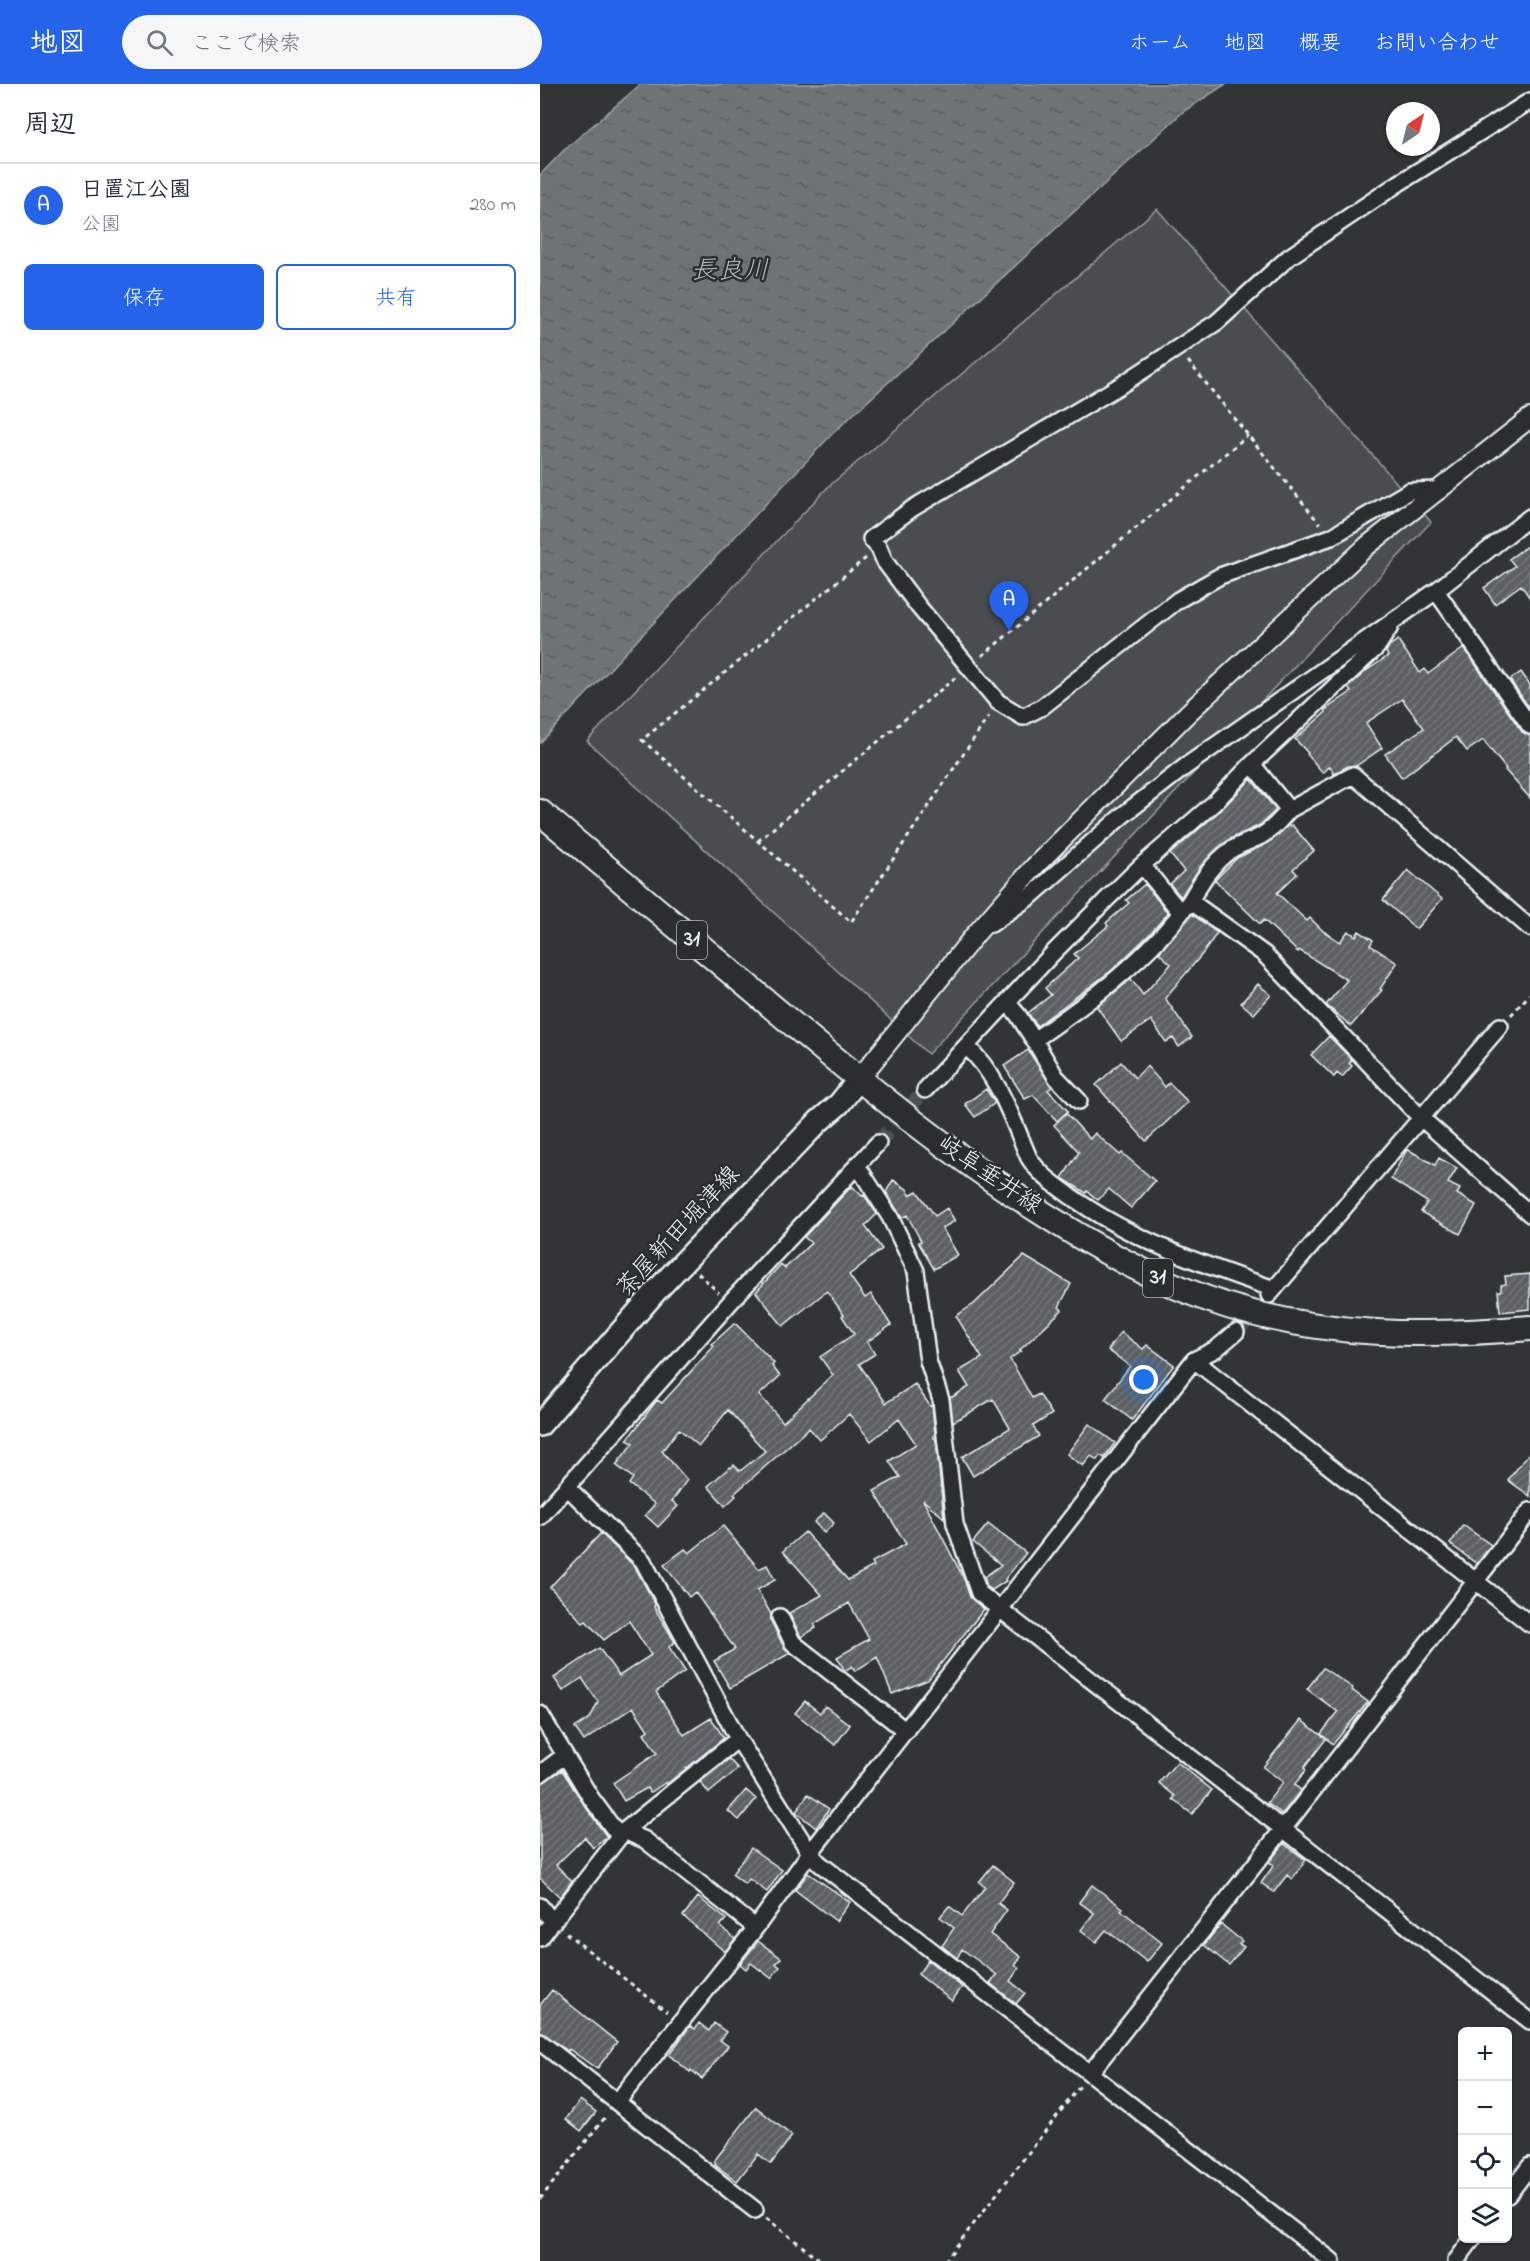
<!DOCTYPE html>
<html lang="ja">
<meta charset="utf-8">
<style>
body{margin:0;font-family:"Indie Flower","Klee One",sans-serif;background:#f6f6f7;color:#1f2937}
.controls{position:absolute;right:18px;bottom:18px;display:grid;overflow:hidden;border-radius:9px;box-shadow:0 2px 4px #0004}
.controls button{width:54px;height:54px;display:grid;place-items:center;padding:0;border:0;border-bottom:2px solid #e0e1e3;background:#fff;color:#1f2937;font:30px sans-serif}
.compass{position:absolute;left:846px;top:18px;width:54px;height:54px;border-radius:50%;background:#fff;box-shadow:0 2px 4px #0004;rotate:35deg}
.you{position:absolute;left:604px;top:1296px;width:21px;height:21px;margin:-15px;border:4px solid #fff;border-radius:50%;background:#1a73e8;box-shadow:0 0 0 9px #1a73e833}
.badge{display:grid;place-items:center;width:39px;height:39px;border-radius:50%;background:#2563eb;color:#fff;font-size:20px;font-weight:700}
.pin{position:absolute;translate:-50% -50px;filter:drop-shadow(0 2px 3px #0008)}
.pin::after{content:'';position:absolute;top:32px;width:21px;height:18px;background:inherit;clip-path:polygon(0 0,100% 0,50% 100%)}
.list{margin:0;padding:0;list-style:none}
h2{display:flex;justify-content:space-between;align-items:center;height:78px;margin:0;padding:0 24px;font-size:26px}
h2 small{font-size:20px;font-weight:400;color:#747a83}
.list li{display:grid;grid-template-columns:39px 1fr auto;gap:18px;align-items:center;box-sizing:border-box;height:84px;padding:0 24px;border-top:2px solid #e0e1e3}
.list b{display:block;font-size:22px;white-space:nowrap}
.list p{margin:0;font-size:20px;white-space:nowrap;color:#747a83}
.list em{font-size:20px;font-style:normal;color:#747a83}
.actions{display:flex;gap:12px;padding:18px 24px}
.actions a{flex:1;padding:14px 0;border:2px solid #2563eb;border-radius:9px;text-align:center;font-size:21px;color:#2563eb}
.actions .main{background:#2563eb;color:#fff}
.icon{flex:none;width:33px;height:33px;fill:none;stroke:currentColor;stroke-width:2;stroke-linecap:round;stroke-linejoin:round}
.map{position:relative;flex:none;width:990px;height:2177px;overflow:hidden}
header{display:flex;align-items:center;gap:36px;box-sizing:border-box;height:84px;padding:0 30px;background:#2563eb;color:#fff}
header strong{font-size:28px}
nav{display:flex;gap:33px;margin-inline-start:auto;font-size:21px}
.search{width:420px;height:54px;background:#f6f6f7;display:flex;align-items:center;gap:15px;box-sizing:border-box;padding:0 21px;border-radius:33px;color:#747a83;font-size:22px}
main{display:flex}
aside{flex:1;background:#fff}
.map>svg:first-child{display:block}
.green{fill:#494d4f;stroke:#989fa4;stroke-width:1.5}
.water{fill:url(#water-ripples);stroke:#9fa5aa;stroke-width:1.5}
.building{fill:url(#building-hatch);stroke:#e8f1f8;stroke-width:1.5}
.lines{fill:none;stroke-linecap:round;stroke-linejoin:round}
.minor-tunnel{stroke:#4d5153;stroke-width:15;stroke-dasharray:15 8;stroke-linecap:butt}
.minor-casing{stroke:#e8f1f8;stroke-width:20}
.tertiary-casing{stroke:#e8f1f8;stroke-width:22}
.secondary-casing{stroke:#e8f1f8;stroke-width:26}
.primary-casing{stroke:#e8f1f8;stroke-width:28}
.path{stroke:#e8f1f8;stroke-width:3;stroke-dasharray:4.5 4.5;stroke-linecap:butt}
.minor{stroke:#2a2d2e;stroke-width:15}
.tertiary{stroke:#2a2d2e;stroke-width:18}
.secondary{stroke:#2a2d2e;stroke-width:21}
.primary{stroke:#2a2d2e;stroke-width:24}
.labels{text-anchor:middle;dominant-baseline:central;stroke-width:5;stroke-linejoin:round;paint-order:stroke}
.shield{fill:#2a2d2e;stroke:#afb6bb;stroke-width:1.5}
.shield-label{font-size:22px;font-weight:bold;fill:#e8f1f8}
.street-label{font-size:24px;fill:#e8f1f8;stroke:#2a2d2e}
.water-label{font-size:26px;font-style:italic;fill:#b1b8be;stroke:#2a2d2e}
</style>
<header>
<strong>地図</strong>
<div class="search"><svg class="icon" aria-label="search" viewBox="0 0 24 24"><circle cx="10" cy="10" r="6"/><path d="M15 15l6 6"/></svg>ここで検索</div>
<nav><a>ホーム</a><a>地図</a><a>概要</a><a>お問い合わせ</a></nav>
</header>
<main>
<aside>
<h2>周辺<small></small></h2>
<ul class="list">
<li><span class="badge">A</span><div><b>日置江公園</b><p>公園</p></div><em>280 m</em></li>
</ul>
<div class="actions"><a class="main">保存</a><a>共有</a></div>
</aside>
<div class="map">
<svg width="990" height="2177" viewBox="0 0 990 2177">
<defs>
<pattern id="water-ripples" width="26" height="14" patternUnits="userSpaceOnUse" patternTransform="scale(1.5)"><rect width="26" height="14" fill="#6e7376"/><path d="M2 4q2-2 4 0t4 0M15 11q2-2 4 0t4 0" fill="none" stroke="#5a5e60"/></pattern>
<pattern id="building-hatch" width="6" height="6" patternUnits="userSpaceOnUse" patternTransform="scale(1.5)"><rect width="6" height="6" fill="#5c6063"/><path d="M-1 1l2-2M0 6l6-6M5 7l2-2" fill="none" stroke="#73777a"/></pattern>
</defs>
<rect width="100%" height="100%" fill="#323536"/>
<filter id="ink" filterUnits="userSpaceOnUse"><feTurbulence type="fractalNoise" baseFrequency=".0167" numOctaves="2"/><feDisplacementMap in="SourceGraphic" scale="12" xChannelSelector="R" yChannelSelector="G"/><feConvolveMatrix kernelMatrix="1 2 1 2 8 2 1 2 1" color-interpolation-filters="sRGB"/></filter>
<g filter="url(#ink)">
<path class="green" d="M617,125l274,313 -503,532 -341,-313 242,-255z"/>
<path class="water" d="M101,0h585l-42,27 -351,322 -293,310v-568l23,-24z"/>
<path class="building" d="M990,460v54l-9,-13 -26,19 -11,-16 31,-22 -6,-7z
M858,556l22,33 5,-4 3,5 36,-26 58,84 8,4v62l-25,-28 1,-1 -23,-29 -16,11 -11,-14 -54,41 -17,-24 39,-26 -22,-29 -36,24 16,25 -26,18h-8l-14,8 -4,-8 -7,7 -16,-19 1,-1 -13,-14 31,-27 -1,-2 26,-18 -3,-5 18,-16 22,-15 -2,-4 3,-6z
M981,588l9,13v24l-20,-29z
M711,695l25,31 -16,15 -30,14 -12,9 -18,19 -19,30 -11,-13 14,-13 -14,-17 51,-44z
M749,741l1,1 2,-1 22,26 -21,18 4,5 -20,19 30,28 3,-3 13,13 17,11 8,-11 8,5 3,-5 14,9 -3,5 27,18 -17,26 2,1 -31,36 -25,-21 21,-25 -48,-30 -1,2 -34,-32 -4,4 -45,-44 22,-22 29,-14z
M868,786l34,29 -26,30 -33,-29z
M605,800l23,29 -19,22 -37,35 -75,56 -9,-13 23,-18 -6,-7 33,-30 -4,-4 34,-28 -2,-3 23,-20 -3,-3z
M652,830l25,19 -13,19 -39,46 27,39 -13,10 -6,-9 -7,4 -15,-22 -30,21 -24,-34 34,-28 12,16 28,-31 -12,-11z
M718,900l13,11 -17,19 -13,-11z
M789,952l23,24 -3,3 3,3 -10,11 -5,-4 -3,4 -23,-22z
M488,966l24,37 -4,3 20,21 -11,10 -24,-26 -8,4 -21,-33z
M581,978l14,16 12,-12 18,21 4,-4 19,19 -42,39 -50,-56z
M446,1005l9,14 -20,14 -10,-13z
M526,1029l24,26 5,-6 25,22 2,-2 33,28 -24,27 -22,-19 -11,11 -11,-9 -1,2 -24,-15 17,-26 -25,-27z
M867,1065l28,16 4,-7 18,10 -9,15 12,6 -3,5 19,11 -16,29 -39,-22 6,-10 -36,-23z
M353,1096l14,9 3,6 7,-4 18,25 12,-8 8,13 -13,7 16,27 -24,14 -16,-27 3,-1 -14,-26 -5,3 -16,-26z
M312,1102l10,10 2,-1 13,19 -12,12 17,23 -33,26 16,23 6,-4 20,31 -24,17 8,12 -16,10 27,39 29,-19 15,22 2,-1 3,29 -2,2 3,4 8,78 -21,-18 41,79 6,18 14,12 -56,71 -36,14 -15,-37 -22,14 -3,-5 -7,5 -8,-14 32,-18 -20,-36 -35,21 2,4 -15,9 -12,-24 33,-18 -39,-44 22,-19 43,48 26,-14 -2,-4 34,-18 -32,-53 26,-14 -11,-16 27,-17 -17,-25 -28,22 -22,-27 -29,26 -11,-12 -75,66 2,2 -11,10 -17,-20 22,-19 1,1 3,-3 6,6 25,-20 -37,-41 -29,36 -20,-17 -17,22 25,29 -15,21 6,5 -20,21 -13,-12 10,-11 -26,-20 4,-6 -17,-13 17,-22 -6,-3 30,-40 5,3 52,-57 -2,-2 23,-21 39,40 -2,3 8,10 -21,19 24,27 50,-47 -13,-18 34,-23 -12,-18 2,-1 -17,-24 -44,35 -27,-34 25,-28 4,4 26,-25 -7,-6z
M484,1172l47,28 -12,23 3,3 -42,40 1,1 -11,8 22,39 7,-4 13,20 -19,12 6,10 -66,40 -11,-19 48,-29 -17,-29 -40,23 -3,-24 19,-11 -10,-16 23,-13 -26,-42 18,-12z
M990,1190v35l-30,3 -2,-21h3v-6l5,-1 -1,-8z
M581,1248l22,17 4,-4 27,20 -42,55 -27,-21 25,-33 -22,-16z
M549,1340l26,19 -11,15 -4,-3 -3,5 -6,-4 -8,10 -16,-12z
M990,1368v44l-22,-16z
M284,1429l10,10 -10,10 -10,-11z
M448,1440l38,29 -21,26 1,2 -14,9 -5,-3 -3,-10 17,-12 -28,-23z
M923,1441l28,20 -14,19 -27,-20z
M183,1442l36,43 8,-4 8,15 -18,10 14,24v7l13,26 6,6 -60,35 -16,-27 21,-12 -40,-57 -6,5 -25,-32 21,-16 4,4z
M61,1449l34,34 20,37 -1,3 21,35 -6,5 16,24 -29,21 28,43 27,-17 13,20 -57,46 -1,-2 -16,11 -3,-5 -23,13 -11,-18 44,-30 -13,-20 4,-3 -15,-23 -49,34 -9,-13 15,-10 8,-16 -16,-24 -19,13 -9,-13 45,-30 20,28 32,-21 -22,-34 -25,19 -18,-19 -3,2 -33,-36z
M783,1584l30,20 -1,2 16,12 -35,42 -12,-10 17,-22 -31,-23z
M265,1617l15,12 5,-7 25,19 -15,20 -40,-32z
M761,1636l25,19 -22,29 2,2 -12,15 7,5 -19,24 -15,-11 16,-21 -20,-15z
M189,1675l9,10 -29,24 -9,-11z
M637,1678l35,28 -20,24 -19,-15 2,-3 -16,-13z
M22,1686l21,33 24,34 -14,11 -8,-11 -29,28 16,16 -12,16 -20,-19v-94z
M206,1706l10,9 -17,21 -11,-9z
M268,1710l21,15 -13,19 -20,-16z
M744,1760l22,16 -14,19 -5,-4 -13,17 -13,-9 13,-18 -5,-3z
M211,1764l31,22 -15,22 -18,-13 -4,5 -13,-10z
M453,1781l21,17 -16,21 9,7 -17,24 31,23 -6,8 4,3 -9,13 15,12 -9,11 -26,-21 7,-8 -35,-26 -5,9 -15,-12 12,-18 -14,-11 9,-11 13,10 23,-29 -6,-5z
M268,1789l42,29 -14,19 -41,-31z
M552,1801l31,23 -2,2 41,33 -15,19 -41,-32 -10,12 -15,-12 13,-17 -15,-11z
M158,1813l28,22 -6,7 15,13 -10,13 -42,-36z
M681,1840l21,17 -3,3 5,3 -15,18 -25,-20z
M218,1857l23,17 -5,6 4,3 -9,11 -20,-15 -5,6 -6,-5z
M388,1876l34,27 -10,14 -34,-27z
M12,1906l65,52 -20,27 -28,-20 -1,2 -28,-19v-27z
M159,1939l10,8 5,-8 12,9 -6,8 8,6 -26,33 -11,-9 -1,2 -21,-17 21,-29 5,3z
M40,2016l16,12 -15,19 -15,-12z
M216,2023l36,29 -21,28 -13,-10 -21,27 -22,-16 1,-2 -2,-2z"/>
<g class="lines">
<path class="minor-tunnel" d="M338,1059l47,-53
M696,1248l33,-37"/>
<defs>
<path id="minor" d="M901,406l-32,1 -78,46 -111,39 -42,24 -136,107 -19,10 -25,-15 -80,-96 -33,-44 -6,-14 -8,-9 42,-31 208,-123 96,-63 72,-65 110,-74 131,-82
M896,507l94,135
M712,680l37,46c-9,10 -16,19 -28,26 -10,5 -21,8 -30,14 -19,13 -30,32 -41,51l74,53 156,163 110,97
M749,726l64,-35 177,153
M602,781l39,48
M451,840l40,-28 92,-81 63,-49 250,-175 94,-74
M467,918l11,13 16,25c57,-39 115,-82 156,-139
M494,956l22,37 23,24
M426,962c32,28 46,73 63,112 10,16 25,26 40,37 62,45 133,69 205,94
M385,1006l128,-137 54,-54 35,-34 72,-62 38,-39 125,-117 13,-20
M317,1081l33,52 26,54 12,90 13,39 14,124 24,69 551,428
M729,1211l231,-269
M654,1276l336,264
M28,1404l75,73 95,178 72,114 9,10 513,398
M0,1433l194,-219 144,-155
M240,1533l13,26 113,88
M0,1630l51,84 28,38
M0,1690l25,-19
M84,1747l21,9 110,87
M0,1822l13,16
M0,1854l84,-107 114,-92
M0,1958l215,168
M550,1989l193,-244 247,-318
M77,2018l134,-168 59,-81 384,-493 22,-11 20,-17
M968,2111l22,-29
M916,2177l17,-23"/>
<path id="tertiary" d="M319,995l115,-143 61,-70 153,-153 179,-167 163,-128"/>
<path id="secondary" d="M0,1341l116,-134 163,-170 20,-17 20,-25"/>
<path id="primary" d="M0,728c85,71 169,142 254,213 79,66 158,130 245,186 59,38 119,72 186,94 99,32 202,32 305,23"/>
</defs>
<use href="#minor" class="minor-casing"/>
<use href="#tertiary" class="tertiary-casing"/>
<use href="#secondary" class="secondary-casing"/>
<use href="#primary" class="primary-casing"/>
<path class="path" d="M648,277l132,163
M326,474l-224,182 209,182 138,-206
M442,572l266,-221
M218,757l198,-164
M971,931l19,-21
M158,1189l21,20
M26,1849l101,79
M0,2115l67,-84
M226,2134l55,43
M405,2177l135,-175"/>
<use href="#minor" class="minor"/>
<use href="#tertiary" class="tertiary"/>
<use href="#secondary" class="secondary"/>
<use href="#primary" class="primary"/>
</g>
</g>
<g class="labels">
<g class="shield">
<rect x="137" y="837" width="30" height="38" rx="4.5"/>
<rect x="603" y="1175" width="30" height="38" rx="4.5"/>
</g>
<g class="shield-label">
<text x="152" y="856">31</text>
<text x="618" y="1194">31</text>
</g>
<g class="street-label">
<text transform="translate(449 1092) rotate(34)">岐阜垂井線</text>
<text transform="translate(139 1148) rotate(-47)">茶屋新田堀津線</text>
</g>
<g class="water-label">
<text x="190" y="188">長良川</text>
</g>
</g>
</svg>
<div class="controls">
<button>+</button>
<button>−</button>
<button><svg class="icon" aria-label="locate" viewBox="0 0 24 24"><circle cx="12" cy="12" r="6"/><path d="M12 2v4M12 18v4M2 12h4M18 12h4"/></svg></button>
<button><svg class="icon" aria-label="layers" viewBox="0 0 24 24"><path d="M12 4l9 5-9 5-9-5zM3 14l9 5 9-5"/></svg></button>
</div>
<svg class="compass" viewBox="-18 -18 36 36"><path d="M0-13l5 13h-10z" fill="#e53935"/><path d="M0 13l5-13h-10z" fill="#747a83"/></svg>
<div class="you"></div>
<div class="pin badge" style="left:469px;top:547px">A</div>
</div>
</main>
